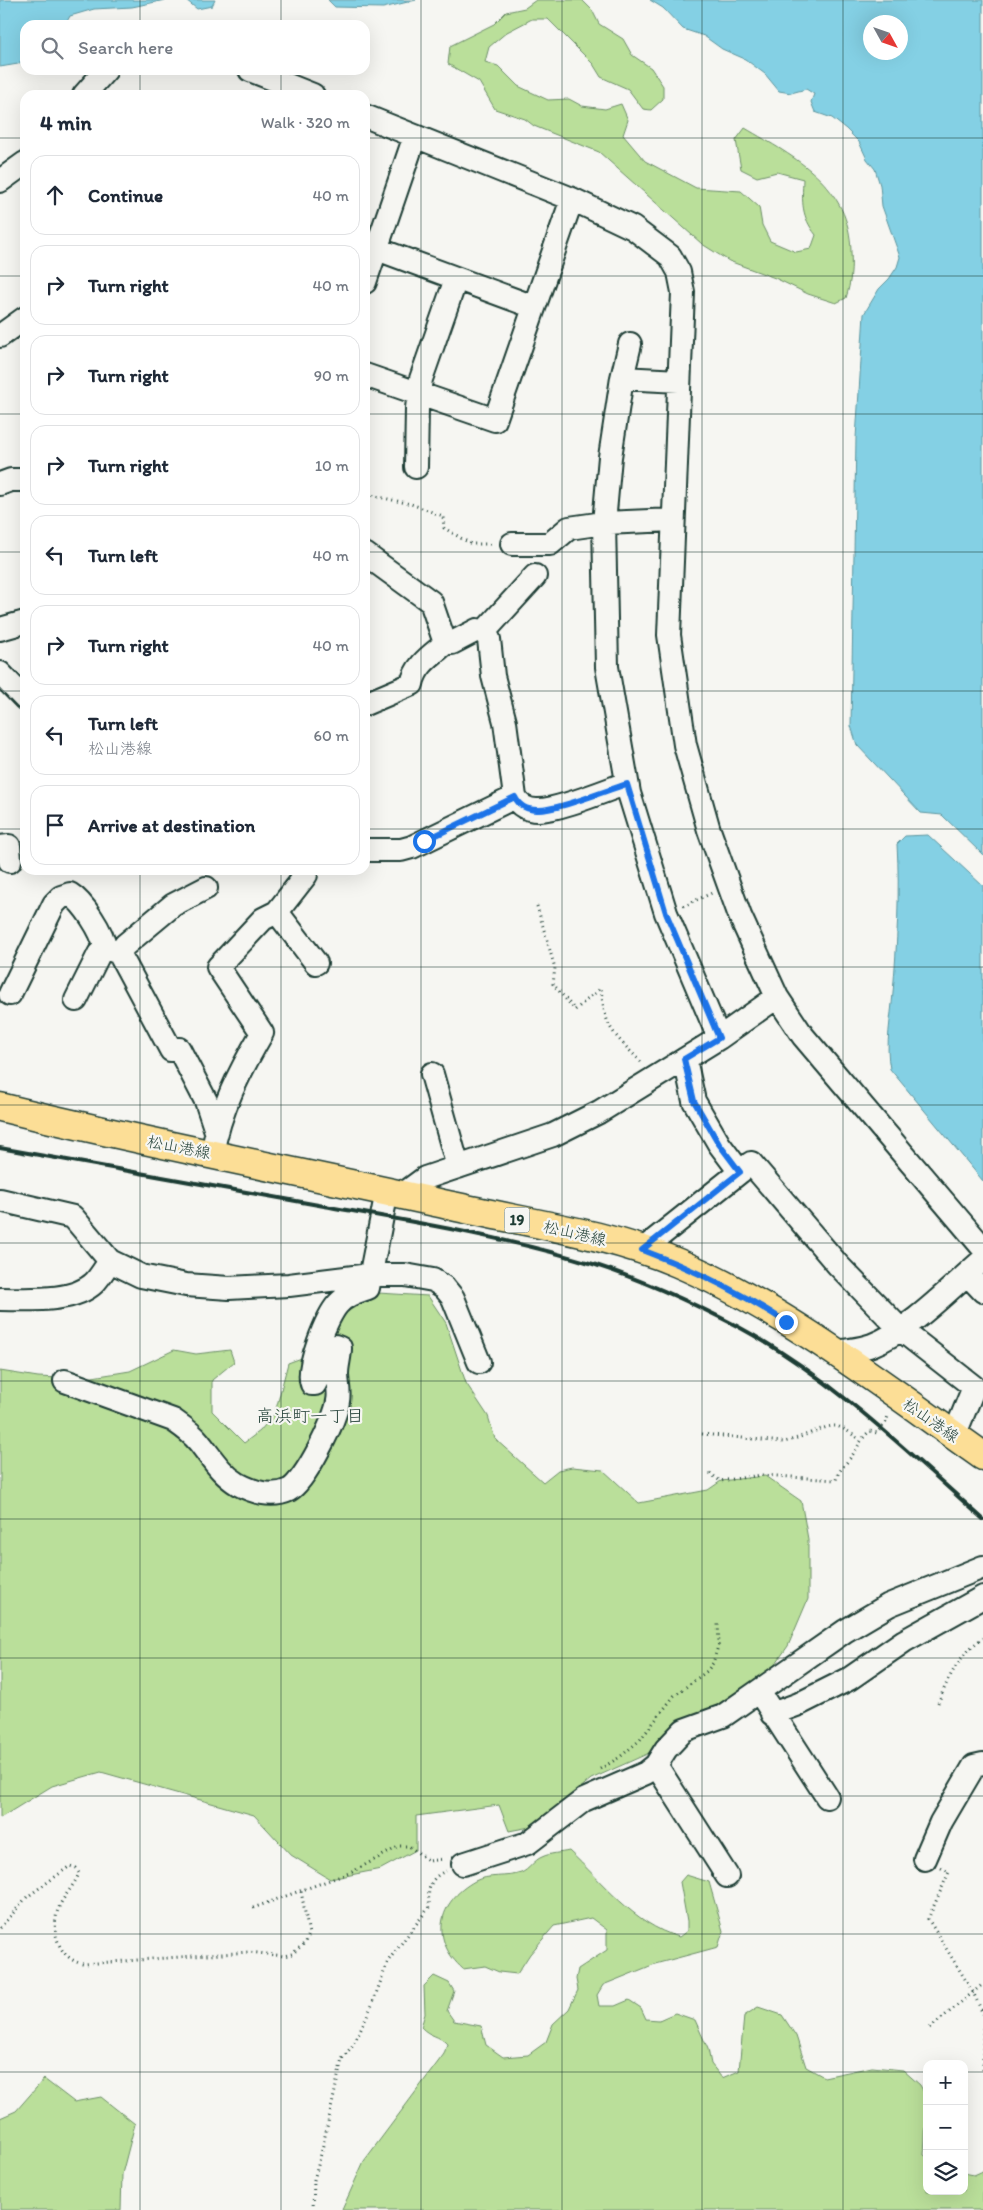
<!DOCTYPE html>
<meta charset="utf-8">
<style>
body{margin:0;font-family:Itim,"Klee One",sans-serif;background:#f6f6f7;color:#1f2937}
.controls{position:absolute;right:15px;bottom:15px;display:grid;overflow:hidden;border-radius:10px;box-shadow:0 5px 20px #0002}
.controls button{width:45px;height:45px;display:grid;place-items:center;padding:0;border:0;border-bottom:1px solid #e0e1e3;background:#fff;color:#1f2937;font:25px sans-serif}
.compass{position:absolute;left:863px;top:15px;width:45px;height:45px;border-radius:50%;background:#fff;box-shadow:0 5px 20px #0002;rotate:130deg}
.stop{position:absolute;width:15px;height:15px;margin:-11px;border:4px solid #1a73e8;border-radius:50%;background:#fff}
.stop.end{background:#1a73e8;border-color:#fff;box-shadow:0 1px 5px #0008}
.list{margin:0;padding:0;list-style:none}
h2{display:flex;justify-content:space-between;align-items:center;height:65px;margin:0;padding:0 20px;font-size:21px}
h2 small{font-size:16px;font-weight:400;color:#747a83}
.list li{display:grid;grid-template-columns:32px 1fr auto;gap:15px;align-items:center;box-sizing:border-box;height:80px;margin:0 10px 10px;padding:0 10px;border:1px solid #e0e1e3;border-radius:15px}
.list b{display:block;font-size:19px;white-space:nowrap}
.list p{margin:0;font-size:16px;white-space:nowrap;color:#747a83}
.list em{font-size:16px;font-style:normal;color:#747a83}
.icon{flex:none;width:28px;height:28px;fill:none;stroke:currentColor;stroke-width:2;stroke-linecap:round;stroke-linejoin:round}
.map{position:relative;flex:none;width:983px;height:2210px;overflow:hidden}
.search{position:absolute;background:#fff;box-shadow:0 5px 20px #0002;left:20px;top:20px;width:350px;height:55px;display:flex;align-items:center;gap:12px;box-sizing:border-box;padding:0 18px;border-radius:15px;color:#747a83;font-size:19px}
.panel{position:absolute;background:#fff;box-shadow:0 5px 20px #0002;left:20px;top:90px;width:350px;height:785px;border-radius:15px}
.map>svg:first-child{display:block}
.green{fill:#badf9a;stroke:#6c8e67}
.water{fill:#84d0e4;stroke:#5c959e;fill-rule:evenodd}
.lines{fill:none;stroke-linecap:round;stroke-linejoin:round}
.minor-casing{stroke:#1f3d34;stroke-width:26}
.major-casing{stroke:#1f3d34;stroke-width:31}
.path{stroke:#1f3d34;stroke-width:3;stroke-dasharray:1 4;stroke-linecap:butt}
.minor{stroke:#f6f6f2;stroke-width:22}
.major{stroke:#fcde96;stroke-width:28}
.rail{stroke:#1f3d34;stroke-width:4}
.route{stroke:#1a73e8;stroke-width:6}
.grid{fill:none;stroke:#1f3d34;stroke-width:1;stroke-opacity:0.55}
.labels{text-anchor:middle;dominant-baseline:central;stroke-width:4.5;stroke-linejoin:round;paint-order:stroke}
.shield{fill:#f6f6f2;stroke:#60746d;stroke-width:1}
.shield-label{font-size:15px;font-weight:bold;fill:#1f3d34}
.street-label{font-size:16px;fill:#1f3d34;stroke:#f6f6f2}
.neighbourhood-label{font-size:18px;fill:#1f3d34;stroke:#f6f6f2}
</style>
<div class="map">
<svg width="983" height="2210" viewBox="0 0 983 2210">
<rect width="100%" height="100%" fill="#f6f6f2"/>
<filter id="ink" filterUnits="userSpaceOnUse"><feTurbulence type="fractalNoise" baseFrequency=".02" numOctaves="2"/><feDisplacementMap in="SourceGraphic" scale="10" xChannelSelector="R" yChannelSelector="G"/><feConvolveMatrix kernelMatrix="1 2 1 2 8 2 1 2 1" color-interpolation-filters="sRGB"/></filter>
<g filter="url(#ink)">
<path class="green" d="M536,0h46l10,10 7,14 24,15 9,16 19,13 12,18v13l-12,11 -8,-1 -15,-20 -27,-12 -8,-13 -45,-45h-16l-25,13 -18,15 -4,15 13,4 20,20 30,14 21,-1 13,7 23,3 16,-5 7,16 -5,15 22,26 51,27 45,3 18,16 3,18 8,16 26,11 15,-3 5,-14c-15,-19 -14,-32 -13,-56l-26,-7 -20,5 -16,-8 -5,-29 9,-12c51,30 105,57 106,124 1,17 0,30 -5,46l-10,5 -28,-9 -33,-16 -46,-17 -27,-17 -103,-92 -65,-26 -9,-7 -30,-10 -16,-27 -31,-18 2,-18 44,-22 12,-12 19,-4z
M378,1293l50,3 18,27 20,60 22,33 7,23 48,43 15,-12 14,-3 31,3 36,33 69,-13 13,-9 44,-5 36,25 7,38v60l-20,47 -38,54 -47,29 -112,50 -56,47 -26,5 -10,-26 -83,11v34l-35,19 -51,10 -39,-24 -37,-40 -153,-43 -49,14 -52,32v-447l38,6 42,2 50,-8 44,-21 22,4 34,-4 4,12 -22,18v31l32,32 16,-12 15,-18 13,-50 19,-7 29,-44z
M569,1851c34,31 64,73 110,86l8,-6v-10l-7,-39 6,-7 23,7 14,49 -5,16 -63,17 -52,21 -6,10 2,11h16l14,-6 12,8 5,11 13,1 16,-7 20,7 13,29 3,15 11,14 17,-7 5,-55 14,-9 24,8 14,21 10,31 18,10 48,-10 31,3 17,15 7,13 -3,57 3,2v34h37v-18l10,2 9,-4v39h-641l22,-49 80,-107 3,-10c-8,-9 -17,-7 -26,-17l4,-13 -1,-28 10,-10 15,7 5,8 -7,20 7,10 27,5 5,19 17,12 25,-2 18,-13 7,-18 16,-15 9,-19 -2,-11 2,-10 29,-19v-20l-16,-12 -37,8 -24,28 -13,20 -18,-2 -14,-6 -22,3c-33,-29 -26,-67 12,-88 13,-7 32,-3 46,-8 8,-3 13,-13 21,-16 8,-4 19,-4 27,-6z
M44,2079l30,23 27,-5 34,27 -13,50 -1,36h-121v-92l16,-7z"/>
<path class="water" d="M0,0h165l-33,7 -38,2 -24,7 -5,9h-40v34l-7,5 -18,3z
M186,0h29l-3,6 -15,3z
M328,0h88l-33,8 -48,-1z
M650,0h333v855l-41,-40 -21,-2 -64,-68 -6,-19 5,-288 8,-124 15,-25 10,-10 8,-12 3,-10 -18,-51 -2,-21 -5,-16 -8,-10 -8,-17 -13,-13 -14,-11 -17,-6 -4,-10 3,-8 -8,-5 -15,4 -12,-2 -14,-17 -20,-15 -23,-10 -18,-13 -21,-7 -20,-21zM870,22h30v30h-30z
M928,835l55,51v295l-93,-112c-5,-25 1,-50 3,-76 4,-49 7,-100 4,-149l8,-8z"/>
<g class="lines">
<defs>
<path id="minor" d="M250,70l63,25
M84,95l22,-25
M365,116l207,83 61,29 37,28 9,16 4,20 -14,343 16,110 24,85 31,86 37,81 26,39 180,212
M0,181l25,-18
M377,249l157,58
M365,282l50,-146
M0,336l25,-18
M630,344l-8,34 -12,79 -6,66 3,144 22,126 37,120 53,125
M365,375l130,45 77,-221
M622,378l57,3
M416,467l1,-59 4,-29 35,-100
M0,484l11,-4h14
M512,544h38l19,-16 35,-5 69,-3
M365,554l66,48 12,35 4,5 5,1 25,-13 7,2 5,7 4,37 12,46 10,75c4,9 13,13 22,13 20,1 70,-20 90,-27
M0,629l25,-7
M484,632l51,-56
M0,673l25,26
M365,704l47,-20c4,-20 20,-29 35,-42
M0,847l9,-1 1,15
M365,850h36l11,-3 103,-50
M206,888l-33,17 -48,40 -6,8 52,97 8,-1 27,52 10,30
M277,912l39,51
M10,994l44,-90 7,-7 9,-3c13,8 33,38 35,54l14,5
M76,1000l23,-46 6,-6
M685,1059l9,42 25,43 21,28 11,-9 87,102 62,64 74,58 -20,49
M432,1074l26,93
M212,1154c8,-45 28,-83 50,-121l-44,-66 45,-48 14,-7 29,-37 -5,-5
M402,1195l23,-17 128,-43 46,-23 120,-74 58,-41
M0,1200l73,17 37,44 31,15 45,9 43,3 60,-3 81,-10h35l28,5 11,7 9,11 26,64
M642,1250l98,-78
M967,1274l16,17
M0,1299c27,0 73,4 94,-16 6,-6 11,-15 16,-22
M834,1353c13,-3 27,-4 38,-8 39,-15 79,-58 111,-85
M65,1381l108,39c10,7 19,13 26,22 12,15 22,32 39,42 15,8 34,14 51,6 16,-8 47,-71 49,-89 2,-9 -1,-18 -1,-27 0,-9 3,-17 3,-26l-5,-2 -20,38h-3c-7,-15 15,-68 26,-80 8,-9 19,-12 30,-16l19,-97
M765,1701l62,96
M772,1714l27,-10 50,-25 55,-38 79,-44
M656,1765l71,111
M925,1859l16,-37 33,-56 9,-2
M463,1864l65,-21 56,-43 62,-27 10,-8 10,-16 18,-19 39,-14 122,-85 44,-26 94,-38"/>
<path id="major" d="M0,1107c151,37 305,66 457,100 72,16 153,27 221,56 107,46 210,126 305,193"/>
</defs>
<use href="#minor" class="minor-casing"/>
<use href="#major" class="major-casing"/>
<path class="path" d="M365,489l9,7 37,8 32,12 1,12 27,16h21
M537,906l18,62 -2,16 22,26 26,-22c4,42 12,45 40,74
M683,906l29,-13
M702,1434l81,8c15,-2 41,-17 53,-16 9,2 17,9 24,14
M710,1473l10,8 41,-6 75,5c2,-9 9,-15 15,-23 7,-9 9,-18 19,-26l7,2 9,-11 2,-6
M938,1703c11,-26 21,-49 45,-65
M600,1769l20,-12 20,-17 34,-44 33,-25 6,-8 6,-20 -1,-19
M941,1868l8,4 -21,47 45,73 10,22
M253,1908l99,-36 48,-26h9l20,15 14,-2
M0,1928l27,-31 43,-31 6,2 3,5c-4,12 -15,22 -20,34 -9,22 -2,51 24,57l166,-12 35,4 8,-2 14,-12 3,-8 -8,-43
M930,2028l53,-44
M983,2028v42
M313,2210l1,-30 7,-26 21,-95 11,-14 19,-40 16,-44 42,-55c-4,-15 0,-29 16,-35"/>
<use href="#minor" class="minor"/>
<use href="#major" class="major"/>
<path class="rail" d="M0,1148c108,19 216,39 324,58 90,16 182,31 269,58 50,16 98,38 144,62 93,50 168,123 246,193"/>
</g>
</g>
<g class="lines" filter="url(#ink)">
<path class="route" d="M424,841l91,-44c4,9 13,13 22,13 19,1 70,-20 90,-26l39,129 53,125 -35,21 10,42 25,43 21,28 -98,78c51,19 98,42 144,72"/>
</g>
<path class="grid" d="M140,0v25M281,0v25M421,0v2210M562,0v2210M702,0v2210M843,0v2210M140,70v25M281,70v25M0,138h25M365,138h618M0,276h25M365,276h618M0,414h25M365,414h618M0,552h25M365,552h618M0,691h25M365,691h618M0,829h25M365,829h618M140,870v1340M281,870v1340M0,967h983M0,1105h983M0,1243h983M0,1381h983M0,1519h983M0,1658h983M0,1796h983M0,1934h983M0,2072h927M964,2072h19"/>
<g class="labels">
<rect class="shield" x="504.5" y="1207.5" width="25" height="25" rx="4"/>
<g class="shield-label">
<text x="517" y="1220">19</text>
</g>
<g class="street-label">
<text transform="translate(179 1147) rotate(11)">松山港線</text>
<text transform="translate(575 1233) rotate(13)">松山港線</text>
<text transform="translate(931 1420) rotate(35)">松山港線</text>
</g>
<g class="neighbourhood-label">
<text x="310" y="1416">高浜町一丁目</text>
</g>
</g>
</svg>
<div class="controls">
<button>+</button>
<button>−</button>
<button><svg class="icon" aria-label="layers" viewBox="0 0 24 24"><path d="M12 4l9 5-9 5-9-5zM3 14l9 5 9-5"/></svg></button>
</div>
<svg class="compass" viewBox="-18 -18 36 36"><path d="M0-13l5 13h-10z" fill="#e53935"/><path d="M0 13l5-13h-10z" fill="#747a83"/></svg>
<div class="stop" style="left:424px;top:841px"></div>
<div class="stop end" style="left:786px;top:1322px"></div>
<div class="search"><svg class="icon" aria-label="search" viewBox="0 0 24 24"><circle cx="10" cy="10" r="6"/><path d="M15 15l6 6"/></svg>Search here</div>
<section class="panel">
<h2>4 min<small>Walk · 320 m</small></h2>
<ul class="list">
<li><svg class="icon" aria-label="ahead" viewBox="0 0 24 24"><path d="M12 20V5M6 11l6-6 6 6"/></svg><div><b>Continue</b></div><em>40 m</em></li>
<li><svg class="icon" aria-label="right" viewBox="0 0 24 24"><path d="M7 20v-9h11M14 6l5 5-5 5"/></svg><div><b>Turn right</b></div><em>40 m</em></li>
<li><svg class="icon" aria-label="right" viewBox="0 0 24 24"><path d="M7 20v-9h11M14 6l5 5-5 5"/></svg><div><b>Turn right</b></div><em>90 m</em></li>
<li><svg class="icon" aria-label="right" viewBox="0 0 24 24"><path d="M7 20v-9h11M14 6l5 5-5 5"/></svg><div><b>Turn right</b></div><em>10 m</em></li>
<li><svg class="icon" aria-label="left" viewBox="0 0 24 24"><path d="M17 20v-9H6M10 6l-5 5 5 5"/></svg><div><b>Turn left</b></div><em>40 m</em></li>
<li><svg class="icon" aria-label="right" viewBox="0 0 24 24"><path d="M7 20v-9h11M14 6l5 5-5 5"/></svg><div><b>Turn right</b></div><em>40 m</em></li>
<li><svg class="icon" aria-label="left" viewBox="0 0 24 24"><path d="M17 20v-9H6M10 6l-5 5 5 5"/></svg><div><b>Turn left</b><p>松山港線</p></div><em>60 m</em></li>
<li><svg class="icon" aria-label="arrive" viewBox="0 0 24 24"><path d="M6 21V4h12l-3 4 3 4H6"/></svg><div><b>Arrive at destination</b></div></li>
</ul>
</section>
</div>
